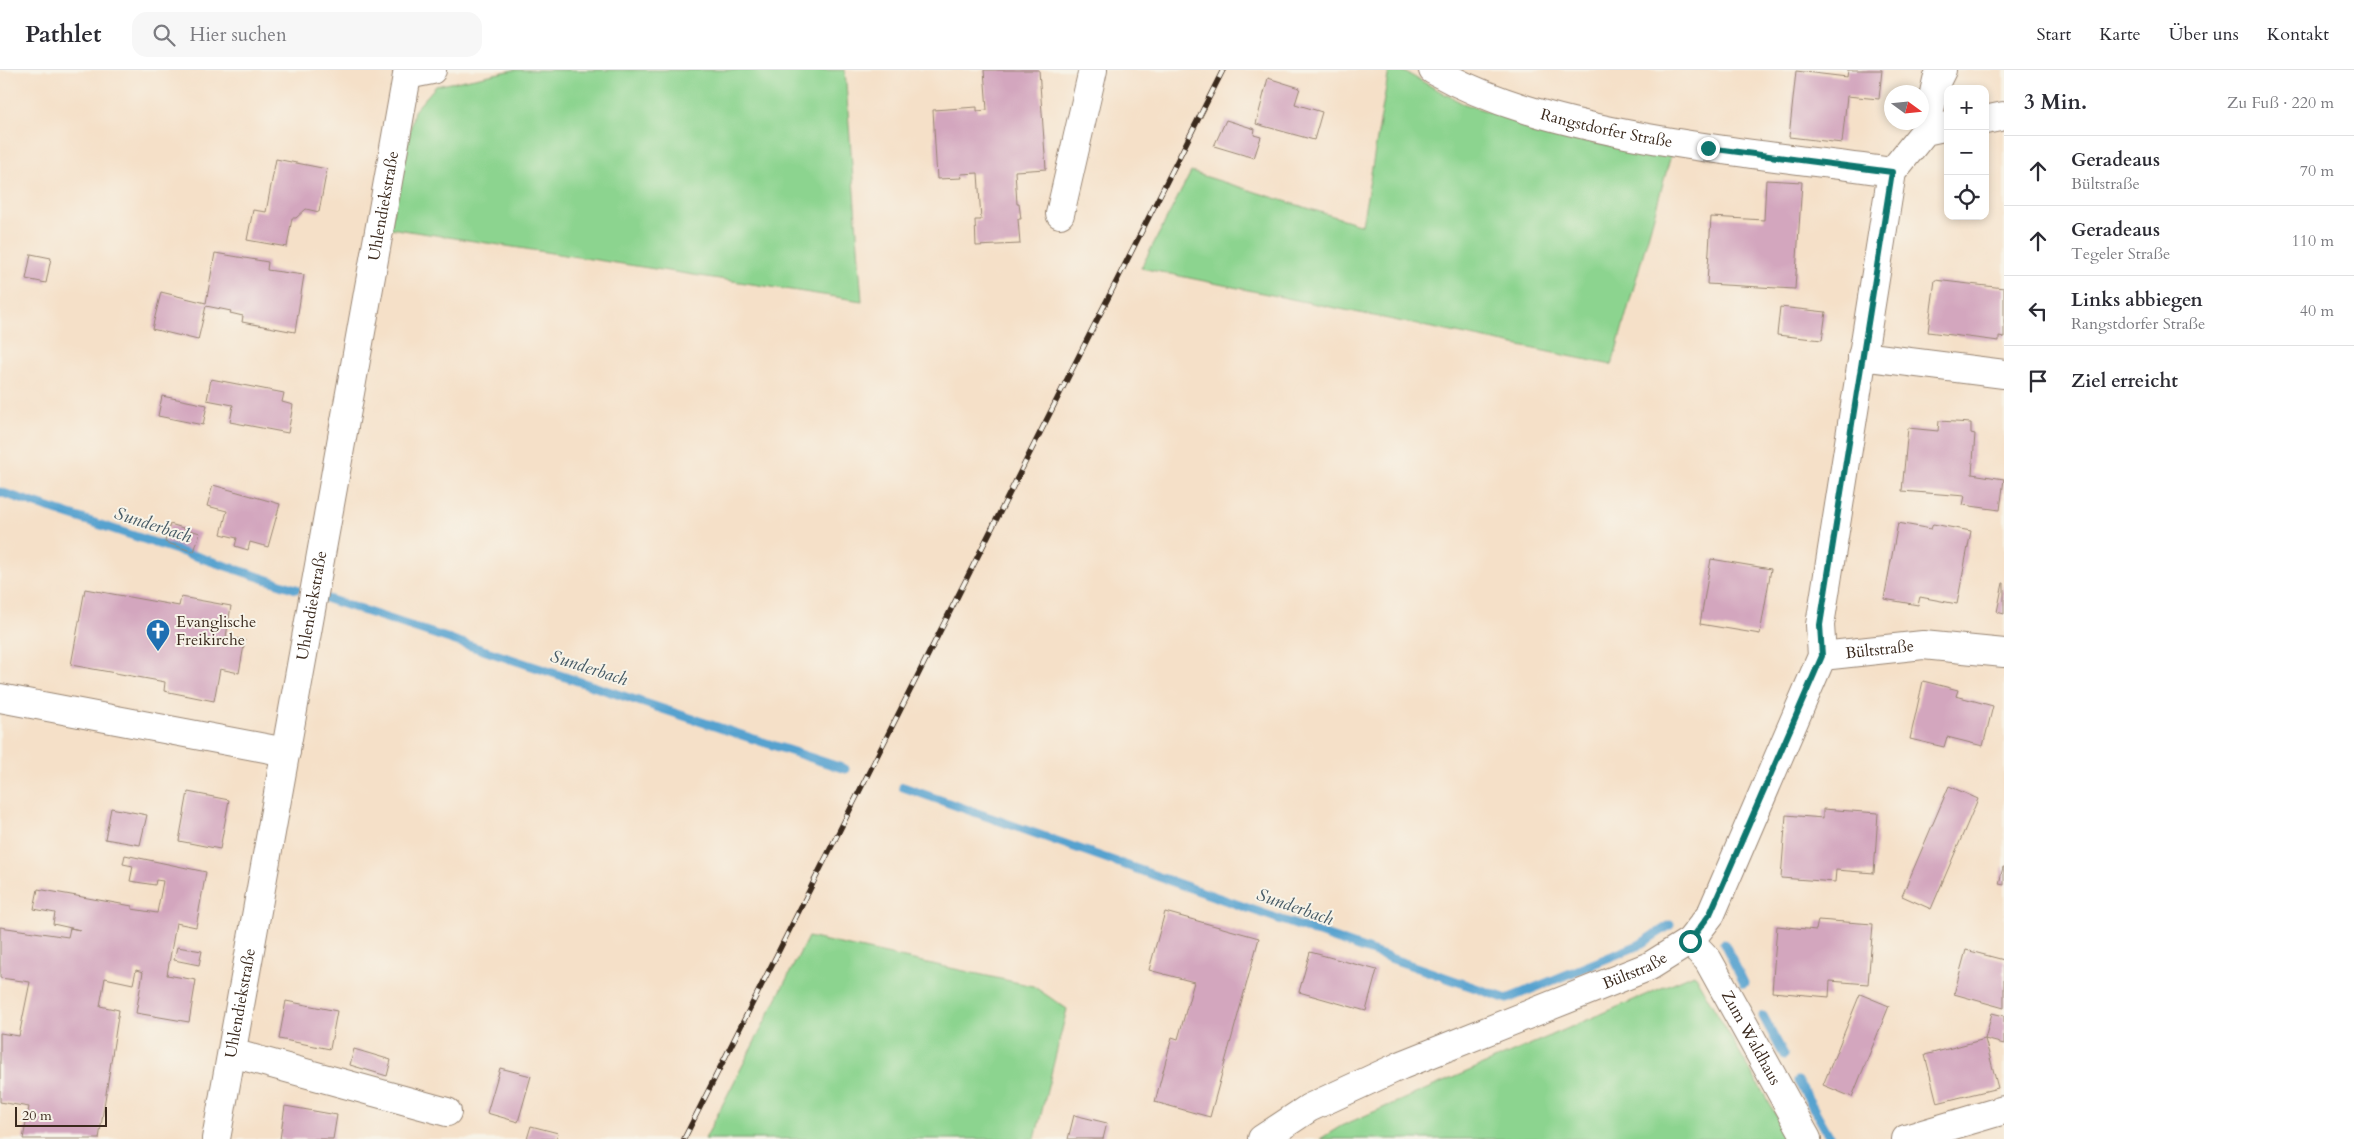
<!DOCTYPE html>
<html lang="de">
<meta charset="utf-8">
<style>
body{margin:0;font-family:Cardo,serif;background:#f7f7f7;color:#2b2b33}
.controls{position:absolute;right:15px;top:15px;display:grid;overflow:hidden;border-radius:10px;box-shadow:0 2px 8px #0003}
.controls button{width:45px;height:45px;display:grid;place-items:center;padding:0;border:0;border-bottom:1px solid #e1e1e2;background:#fff;color:#2b2b33;font:25px sans-serif}
.compass{position:absolute;left:1884px;top:15px;width:45px;height:45px;border-radius:50%;background:#fff;box-shadow:0 2px 8px #0003;rotate:105deg}
.scale{position:absolute;left:15px;bottom:12px;width:92px;box-sizing:border-box;padding-left:5px;border:2px solid #3b2a1e;border-top:0;font-size:14px;line-height:18px;white-space:nowrap;color:#3b2a1e;-webkit-text-stroke:4px #f7f3e8;paint-order:stroke}
.stop{position:absolute;width:15px;height:15px;margin:-11px;border:4px solid #0f766e;border-radius:50%;background:#fff}
.stop.end{background:#0f766e;border-color:#fff;box-shadow:0 1px 5px #0008}
.list{margin:0;padding:0;list-style:none}
h2{display:flex;justify-content:space-between;align-items:center;height:65px;margin:0;padding:0 20px;font-size:21px}
h2 small{font-size:16px;font-weight:400;color:#7c7c81}
.list li{display:grid;grid-template-columns:32px 1fr auto;gap:15px;align-items:center;box-sizing:border-box;height:70px;padding:0 20px;border-top:1px solid #e1e1e2}
.list b{display:block;font-size:19px;white-space:nowrap}
.list p{margin:0;font-size:16px;white-space:nowrap;color:#7c7c81}
.list em{font-size:16px;font-style:normal;color:#7c7c81}
.icon{flex:none;width:28px;height:28px;fill:none;stroke:currentColor;stroke-width:2;stroke-linecap:round;stroke-linejoin:round}
.map{position:relative;flex:none;width:2004px;height:1069px;overflow:hidden}
header{display:flex;align-items:center;gap:30px;box-sizing:border-box;height:70px;padding:0 25px;background:#fff;border-bottom:1px solid #e1e1e2}
header strong{font-size:24px}
nav{display:flex;gap:28px;margin-inline-start:auto;font-size:18px}
.search{width:350px;height:45px;background:#f7f7f7;display:flex;align-items:center;gap:12px;box-sizing:border-box;padding:0 18px;border-radius:15px;color:#7c7c81;font-size:19px}
main{display:flex}
aside{flex:1;background:#fff}
.map>svg:first-child{display:block}
.green{fill:#8cd48f;stroke:#647f56}
.lines{fill:none;stroke-linecap:round;stroke-linejoin:round}
.stream{stroke:#57a2cf;stroke-width:9}
.building{fill:#d3a6be}
.minor-casing{stroke:#988573;stroke-width:30}
.minor{stroke:#fff;stroke-width:28}
.rail-casing{stroke:#3b2a1e;stroke-width:5.5}
.rail{stroke:#f7f3e8;stroke-width:4;stroke-dasharray:11;stroke-linecap:butt}
.route{stroke:#0f766e;stroke-width:6}
.labels{text-anchor:middle;dominant-baseline:central;stroke-width:4;stroke-linejoin:round;paint-order:stroke}
.street-label{font-size:16px;fill:#3b2a1e;stroke:#f7f3e8}
.poi-label{font-size:16px;fill:#3b2a1e;stroke:#f7f3e8;text-anchor:start}
.water-label{font-size:18px;font-style:italic;fill:#465a65;stroke:#f7f3e8}
</style>
<header>
<strong>Pathlet</strong>
<div class="search"><svg class="icon" aria-label="search" viewBox="0 0 24 24"><circle cx="10" cy="10" r="6"/><path d="M15 15l6 6"/></svg>Hier suchen</div>
<nav><a>Start</a><a>Karte</a><a>Über uns</a><a>Kontakt</a></nav>
</header>
<main>
<div class="map">
<svg width="2004" height="1069" viewBox="0 0 2004 1069">
<rect width="100%" height="100%" fill="#f7f3e8"/>
<filter id="ink" filterUnits="userSpaceOnUse"><feTurbulence type="fractalNoise" baseFrequency=".02" numOctaves="2"/><feDisplacementMap in="SourceGraphic" scale="10" xChannelSelector="R" yChannelSelector="G"/><feConvolveMatrix kernelMatrix="1 2 1 2 8 2 1 2 1" color-interpolation-filters="sRGB"/></filter>
<filter id="wash" filterUnits="userSpaceOnUse"><feTurbulence type="fractalNoise" baseFrequency=".0096" numOctaves="4" result="noise"/><feDisplacementMap in="SourceGraphic" scale="20" xChannelSelector="R" yChannelSelector="G"/><feGaussianBlur stdDeviation="1.12" result="paint"/><feColorMatrix in="noise" values="0 0 0 0 0 0 0 0 0 0 0 0 0 0 0 0 0 1.4 0 .05"/><feComposite in="paint" operator="in"/></filter>
<g filter="url(#wash)">
<rect width="100%" height="100%" fill="#f5e0c8"/>
<path class="green" d="M514,0h331l17,231 -472,-73 24,-117 22,-25z
M1389,0h12l61,33 113,37 96,15 -59,210 -471,-97 50,-96 171,53z
M808,867l225,49 34,23 -32,130h-330z
M1694,904l96,165h-470l21,-13z"/>
<g class="lines">
<path class="stream" d="M0,422l296,97
M322,527l523,172
M903,717l604,212 132,-54 31,-20
M1724,873l20,40
M1763,946l21,39
M1798,1011l33,58"/>
</g>
<g id="blocks">
<path class="building" d="M984,0h55l7,99 -31,2 2,33h2l2,15h-3l2,25 -44,2 -1,-26h6l-3,-47 -17,1 1,4 -25,1 -4,-69 44,-3v4l10,-1z
M1848,0h34l-3,29 -32,-3 -5,47 -53,-6 7,-66 51,6z
M1268,8l32,10 -5,16 27,8 -8,28 -58,-16z
M1226,50l29,9 -1,6 7,2 -7,21 -40,-12z
M276,89l51,10 -8,43 -13,-3 -10,9h-4l-5,29 -40,-7 6,-30 13,2z
M1766,110l36,2 -7,107 -88,-5 4,-67 53,3z
M215,183l53,9 -1,8 37,5 -9,57 -53,-10 1,-6 -13,-3 1,-2 -25,-5 -8,34 -46,-11 9,-37 45,11z
M31,184l20,4 -5,25 -20,-4z
M1935,210l69,8v50l-5,-1v4l-71,-9z
M1780,237l46,5 -4,28 -45,-5z
M211,309l73,14 -2,9 11,3 -5,28 -58,-11 3,-17 -26,-5z
M162,326l45,9 -4,20 -45,-9z
M1939,351l32,2v10l4,1 -3,40 32,5 -4,31 -37,-5 2,-9 -63,-5 6,-63 30,3z
M213,415l67,19 -12,43 -18,-5 -2,8 -13,-4 2,-8 -16,-4 6,-23 -20,-5z
M1898,453l33,6 2,-5 38,7 -14,73 -37,-7 -2,8 -34,-6z
M170,454l30,9 -6,19 -29,-10z
M1711,489l60,10 -11,65 -60,-10z
M2003,513h1v31l-7,-2z
M85,519l94,17 2,-9 50,9 -5,31 19,3 -6,33 -19,-4 -6,32 -50,-10 1,-9 -94,-17z
M1923,611l35,9 -2,6 37,10 -10,40 -36,-9 -3,10 -34,-8z
M1949,716l29,13 -47,110 -29,-13z
M188,722l41,8 -9,49 -41,-8z
M111,738l36,7 -7,30 -35,-6z
M1823,739l55,4 -4,60 -38,-3 -1,12 -54,-4 5,-63 37,3z
M125,785l81,17 -10,55 -20,-4 -9,52 29,5 -7,42 -53,-9 7,-41 -7,-2 -3,14 -28,-6 -5,28 19,4 -20,129h-76l6,-32 -29,-5v-69l19,3 11,-54 -30,-4v-51l68,10 2,-9 10,2 -27,-6 2,-11 -21,-4 4,-20 94,17v3l25,4 6,-32 -7,-1 -1,5 -25,-4 3,-15 -10,-2z
M2003,797h1v18l-5,-1z
M1165,842l94,26 -49,179 -55,-15 17,-65 6,2 16,-57 -45,-12z
M1818,850l55,4 -5,60 -38,-3 -1,16 -57,-5 5,-66 39,4z
M177,877l25,4 -3,14 -25,-5z
M1966,880l38,10v48l-50,-14z
M1310,882l67,18 -11,41 -67,-19z
M1860,924l29,12 -37,91 -29,-12z
M286,931l51,10 -7,38 -51,-10z
M1992,943l12,3v28l-19,-5z
M1985,969l13,49 -61,15 -12,-48z
M354,979l37,11 -4,16 -37,-11z
M500,998l31,8 -13,46 -31,-9z
M285,1036l52,9 -4,24h-53z
M1074,1045l33,8 -4,16h-35z
M531,1056l27,7 -2,6h-29z"/>
</g>
</g>
<g filter="url(#ink)">
<use href="#blocks" fill-opacity="0" stroke="#988573" stroke-width="1"/>
<g class="lines">
<defs>
<g id="minor">
<path id="s1" d="M1433,0c60,34 125,50 193,64 88,17 177,26 266,38"/>
<path d="M407,5l25,-5"/>
<path d="M1985,50l19,-4"/>
<path d="M1925,61l12,-51 5,-10"/>
<path d="M1060,144l33,-144"/>
<path d="M1862,286l142,18"/>
<path id="s2" d="M1822,586l101,-11 81,8"/>
<path d="M0,628l286,54"/>
<path id="s3" d="M1690,871l18,19 99,179"/>
<path d="M232,983l215,59"/>
<path id="s4" d="M216,1069l192,-1069"/>
<path id="s5" d="M1262,1069l47,-31 93,-43 248,-99 40,-25 21,-27 111,-258 -2,-31 72,-453 33,-41 23,-5"/>
<path d="M1906,1069l98,-29"/>
</g>
</defs>
<use href="#minor" class="minor-casing"/>
<use href="#minor" class="minor"/>
<defs>
<path id="rail" d="M684,1069l539,-1069"/>
</defs>
<use href="#rail" class="rail-casing"/>
<use href="#rail" class="rail"/>
</g>
</g>
<g class="lines" filter="url(#ink)">
<path class="route" d="M1690,871l20,-27 112,-258 -2,-31 72,-453 -184,-24"/>
</g>
<defs>
<symbol id="church-pin" viewBox="-11 -11 22 30"><path d="M0 17L-7.5 6A9.5 9.5 0 1 1 7.5 6Z" fill="#1f6fb2" stroke="#f7f3e8"/><path d="M-1.2-6h2.4v3.5h3.3v2.4h-3.3V6h-2.4V-.1h-3.3v-2.4h3.3Z" fill="#fff"/></symbol>
</defs>
<g fill-rule="evenodd">
<use href="#church-pin" x="144" y="547" width="28" height="38"/>
</g>
<g class="labels">
<g class="street-label">
<text stroke="none"><textPath href="#s1" startOffset="184">Rangstdorfer Straße</textPath></text>
<text stroke="none"><textPath href="#s4" startOffset="948">Uhlendiekstraße</textPath></text>
<text stroke="none"><textPath href="#s4" startOffset="542">Uhlendiekstraße</textPath></text>
<text stroke="none"><textPath href="#s2" startOffset="58">Bültstraße</textPath></text>
<text stroke="none"><textPath href="#s5" startOffset="410">Bültstraße</textPath></text>
<text stroke="none"><textPath href="#s4" startOffset="138">Uhlendiekstraße</textPath></text>
<text stroke="none"><textPath href="#s3" startOffset="115">Zum Waldhaus</textPath></text>
</g>
<g class="poi-label">
<text x="176" y="552">Evanglische<tspan x="176" dy="18">Freikirche</tspan></text>
</g>
<g class="water-label">
<text transform="translate(153 455) rotate(18)">Sunderbach</text>
<text transform="translate(589 598) rotate(18)">Sunderbach</text>
<text transform="translate(1295 837) rotate(19)">Sunderbach</text>
</g>
</g>
</svg>
<div class="controls">
<button>+</button>
<button>−</button>
<button><svg class="icon" aria-label="locate" viewBox="0 0 24 24"><circle cx="12" cy="12" r="6"/><path d="M12 2v4M12 18v4M2 12h4M18 12h4"/></svg></button>
</div>
<svg class="compass" viewBox="-18 -18 36 36"><path d="M0-13l5 13h-10z" fill="#e53935"/><path d="M0 13l5-13h-10z" fill="#7c7c81"/></svg>
<div class="scale">20 m</div>
<div class="stop" style="left:1690px;top:871px"></div>
<div class="stop end" style="left:1708px;top:78px"></div>
</div>
<aside>
<h2>3 Min.<small>Zu Fuß · 220 m</small></h2>
<ul class="list">
<li><svg class="icon" aria-label="ahead" viewBox="0 0 24 24"><path d="M12 20V5M6 11l6-6 6 6"/></svg><div><b>Geradeaus</b><p>Bültstraße</p></div><em>70 m</em></li>
<li><svg class="icon" aria-label="ahead" viewBox="0 0 24 24"><path d="M12 20V5M6 11l6-6 6 6"/></svg><div><b>Geradeaus</b><p>Tegeler Straße</p></div><em>110 m</em></li>
<li><svg class="icon" aria-label="left" viewBox="0 0 24 24"><path d="M17 20v-9H6M10 6l-5 5 5 5"/></svg><div><b>Links abbiegen</b><p>Rangstdorfer Straße</p></div><em>40 m</em></li>
<li><svg class="icon" aria-label="arrive" viewBox="0 0 24 24"><path d="M6 21V4h12l-3 4 3 4H6"/></svg><div><b>Ziel erreicht</b></div></li>
</ul>
</aside>
</main>
